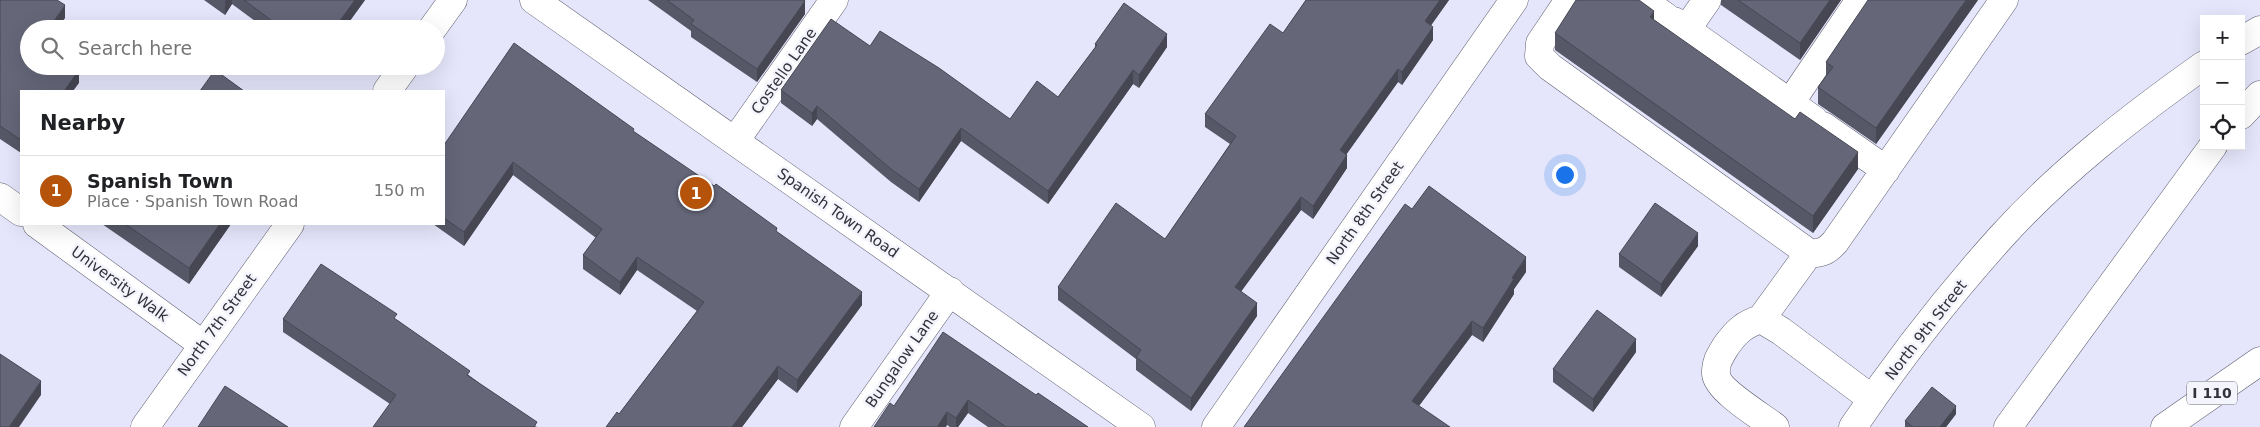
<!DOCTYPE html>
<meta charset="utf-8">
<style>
body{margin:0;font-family:"DejaVu Sans",sans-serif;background:#f2f2f2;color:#202124}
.controls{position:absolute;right:15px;top:15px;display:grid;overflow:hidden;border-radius:0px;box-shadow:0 5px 20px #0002}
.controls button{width:45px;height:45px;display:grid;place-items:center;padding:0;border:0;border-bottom:1px solid #e0e0e0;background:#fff;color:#202124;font:25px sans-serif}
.you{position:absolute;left:1564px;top:174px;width:18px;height:18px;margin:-12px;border:4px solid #fff;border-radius:50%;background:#1a73e8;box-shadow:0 0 0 8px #1a73e833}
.badge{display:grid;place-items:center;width:32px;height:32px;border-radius:50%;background:#b45309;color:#fff;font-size:16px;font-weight:700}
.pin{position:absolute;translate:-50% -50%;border:2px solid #fff;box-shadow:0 1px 5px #0006}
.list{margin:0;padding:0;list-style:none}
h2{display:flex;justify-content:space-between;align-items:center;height:65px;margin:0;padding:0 20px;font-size:21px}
h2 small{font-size:16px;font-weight:400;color:#757577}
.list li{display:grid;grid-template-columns:32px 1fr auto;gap:15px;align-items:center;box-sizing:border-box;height:70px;padding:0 20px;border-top:1px solid #e0e0e0}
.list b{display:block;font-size:19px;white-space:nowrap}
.list p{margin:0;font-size:16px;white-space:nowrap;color:#757577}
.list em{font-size:16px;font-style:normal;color:#757577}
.icon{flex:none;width:28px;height:28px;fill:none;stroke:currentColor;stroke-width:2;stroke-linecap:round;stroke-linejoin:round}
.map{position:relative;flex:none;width:2260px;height:427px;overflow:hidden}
.search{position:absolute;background:#fff;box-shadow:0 5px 20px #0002;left:20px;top:20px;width:425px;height:55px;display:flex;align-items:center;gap:12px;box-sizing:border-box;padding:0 18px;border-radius:28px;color:#757577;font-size:19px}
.panel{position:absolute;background:#fff;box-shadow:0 5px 20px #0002;left:20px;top:90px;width:425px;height:135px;border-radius:0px}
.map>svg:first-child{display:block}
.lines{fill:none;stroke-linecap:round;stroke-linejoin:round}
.minor-casing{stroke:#5e5e70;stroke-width:29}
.major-casing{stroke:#5e5e70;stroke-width:29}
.highway-casing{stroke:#5e5e70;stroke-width:29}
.minor{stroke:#fff;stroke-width:28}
.major{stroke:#fff;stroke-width:28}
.highway{stroke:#fff;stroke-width:28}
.wall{fill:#575867}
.shaded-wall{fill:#474754}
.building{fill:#656678;stroke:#474754}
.labels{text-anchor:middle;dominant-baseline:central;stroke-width:5;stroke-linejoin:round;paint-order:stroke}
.shield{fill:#f4f4fd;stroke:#6c6c74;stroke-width:1}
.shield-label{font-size:14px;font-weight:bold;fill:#31323a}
.street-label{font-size:15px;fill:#31323a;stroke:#f4f4fd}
</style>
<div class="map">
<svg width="2260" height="427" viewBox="0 0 2260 427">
<rect width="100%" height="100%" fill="#e5e6fb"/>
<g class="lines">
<defs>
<path id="minor" d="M534,0l607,427
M1569,0l-29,43 -1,13 11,11 259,186c12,1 18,-2 26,-11l169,-242
M1642,0l24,17
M1674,21l140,99
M432,29l21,-29
M1686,30l21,-30
M387,91l18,-25
M1790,103l70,-103
M1823,126l63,44
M735,141l99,-141
M0,197l21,15
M37,224l165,120
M1761,319l48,-66
M145,427l145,-203
M854,427l96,-136
M1216,427l298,-427
M1775,427c-13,-10 -58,-37 -59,-53 -1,-11 4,-18 10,-28 10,-14 18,-22 35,-27l20,12 91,68"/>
<path id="major" d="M2241,41l19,-11
M1853,427c45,-67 95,-131 149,-191 59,-65 130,-120 202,-171"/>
<path id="highway" d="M2241,115l19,-20
M2008,427l205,-281
M2165,427l95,-66"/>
</defs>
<use href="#minor" class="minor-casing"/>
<use href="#major" class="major-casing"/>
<use href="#highway" class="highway-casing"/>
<use href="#minor" class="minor"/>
<use href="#major" class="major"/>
<use href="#highway" class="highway"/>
</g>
<path class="wall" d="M0,0l65,18 -36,11 50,54 -58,8v62l-21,-14z
M204,0h161l-21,29h-78l-34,-25 -7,11z
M648,0h157v14l-48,68 -66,-45v-6z
M1306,0h143l-18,25 2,15 -31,45 -4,-3 -52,73 1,13 -34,51 -12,-9 -60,81 16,25 -66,95 -55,-41v-11l-78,-59v-13l107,-48 65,-95 -25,-17v-13l78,-81z
M1721,0h120l-41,60 -79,-55z
M1978,0l-102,144 -58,-40v-17l8,-11v-14z
M1654,20l204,149 -45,64 -258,-183v-17z
M1095,44l72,3 -28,41 -6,-4 -85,120 -87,-63 -42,61 -28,-20 -74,-63 -5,7 -31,-23v-13l89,-44 140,73 48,-22 37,-49z
M634,132l143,100 85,73 -65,88 -19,-14 -36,48h-136l13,-13 78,-103 -60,-41 -17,25 -37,-26v-14l13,-17 -83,-63 -49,71 -31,-22h11v-79z
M1412,209l114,63 -12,17v5l-31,48 -11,-7 -53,71 -175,21z
M102,224h129l-42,60z
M1698,246l-37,51 -42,-30v-13z
M283,319l114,1 73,56 67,51 -147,-23 -107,-72z
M1636,352l-43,60 -40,-30v-13z
M1036,395l52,32h-100l-20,-14 -10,14h-8l-3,-2 -53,-19z
M1956,414l-10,13h-41v-6z"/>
<path class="shaded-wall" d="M226,0h6v4l-7,11v-14z
M355,0h10l-21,29h-10z
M1440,0h9l-24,34v-13z
M1830,0h11l-41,60v-17z
M1966,0h12l-102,144v-16z
M805,1v13l-48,68v-13z
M65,5v13l-7,11h-8v-2z
M1654,11v17l-4,-11z
M1433,27v13l-31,45v-13z
M1167,34v13l-28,41v-13z
M1398,69v13l-58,81v-13z
M79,70v13l-6,8h-9z
M1133,70v14l-85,120v-13z
M817,106v13l-5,7v-13z
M961,128v13l-42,61v-13z
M1858,152v17l-45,64v-17z
M1347,155v13l-34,51v-13z
M513,162v13l-49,71v-14z
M1301,197v13l-66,90v-13z
M220,224h11l-42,60v-16z
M1698,233v13l-37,51v-13z
M637,257v13l-17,25v-13z
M1526,257v15l-12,17v5l-31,48v-14l29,-50z
M862,292v13l-65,88v-13z
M1257,303v13l-66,95v-13z
M1472,321v14l-60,80v-14z
M1636,339v13l-43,60v-13z
M778,366v13l-36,48h-10z
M41,381v14l-22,32h-10z
M968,400v13l-10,14h-2v-9z
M1956,406v8l-10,13h-6z
M947,412v13l-1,2h-9z"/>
<path class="building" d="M0,0h57l8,5 -15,22 1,2h-22v37h45l5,4 -15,21h-43v49l-21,-14z
M244,0h111l-21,29h-51z
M667,0h137l1,1 -48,68 -66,-45 3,-4z
M1306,0h134l-15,21 8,6 -31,45 -4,-3 -58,81 7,5 -34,51 -12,-9 -66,90 22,16 -66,95 -55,-41 5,-7 -83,-63 58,-84 49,36 71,-103 -31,-22 65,-90 13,9z
M1576,0h63l15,11 -4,6 145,102 5,-7 58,40 -45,64 -258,-183z
M1738,0h92l-30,43z
M1868,0h98l-90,128 -58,-41 15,-20 -7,-5z
M1124,3l43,31 -28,41 -6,-5 -85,121 -87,-63 -42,61 -28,-20 -74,-63 -5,7 -31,-23 50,-71 39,27 10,-15 59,37 71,51 27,-38 21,16 39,-52 -2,-1z
M514,43l120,86 -1,2 81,55 2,-2 61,44 -1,3 86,61 -65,88 -19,-14 -46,61h-126l11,-15 2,2 85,-112 -67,-45 -17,25 -37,-27 19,-26 -89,-67 -49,70 -20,-14v-73z
M215,70l29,21h-44z
M1429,186l97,71 -14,21 2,1 -31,49 -11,-7 -60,80 38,26h-206l161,-223 7,5z
M1655,203l43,30 -37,51 -42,-30z
M125,224h95l-31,44z
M321,264l76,50 -3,4 76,53 -3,4 70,47 -3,5h-161l23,-32 -113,-76z
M1597,310l39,29 -43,60 -40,-30z
M943,332l93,63 2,-2 50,34h-82l-38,-27 -12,18 -9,-6 -10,15h-63l16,-24 4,3z
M0,354l41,27 -32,46h-9z
M225,386l63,41h-90z
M1932,387l24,19 -16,21h-27l-8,-6z"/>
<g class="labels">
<rect class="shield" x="2187" y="381.5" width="50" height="23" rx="4"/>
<g class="shield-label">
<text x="2212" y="393">I 110</text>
</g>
<g class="street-label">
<text transform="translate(784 71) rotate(-55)">Costello Lane</text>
<text transform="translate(838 213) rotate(35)">Spanish Town Road</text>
<text transform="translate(1365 213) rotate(-55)">North 8th Street</text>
<text transform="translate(120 284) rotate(36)">University Walk</text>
<text transform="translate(217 325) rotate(-54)">North 7th Street</text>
<text transform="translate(1926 330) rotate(-52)">North 9th Street</text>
<text transform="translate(902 359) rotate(-55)">Bungalow Lane</text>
</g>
</g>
</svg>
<div class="controls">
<button>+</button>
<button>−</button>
<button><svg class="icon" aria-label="locate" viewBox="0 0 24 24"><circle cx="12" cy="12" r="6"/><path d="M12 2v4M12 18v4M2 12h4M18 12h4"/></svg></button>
</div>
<div class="you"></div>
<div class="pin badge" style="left:696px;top:193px">1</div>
<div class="search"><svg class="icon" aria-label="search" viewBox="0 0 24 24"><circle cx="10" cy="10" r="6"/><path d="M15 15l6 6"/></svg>Search here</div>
<section class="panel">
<h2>Nearby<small></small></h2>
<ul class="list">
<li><span class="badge">1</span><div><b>Spanish Town</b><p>Place · Spanish Town Road</p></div><em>150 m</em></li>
</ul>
</section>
</div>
